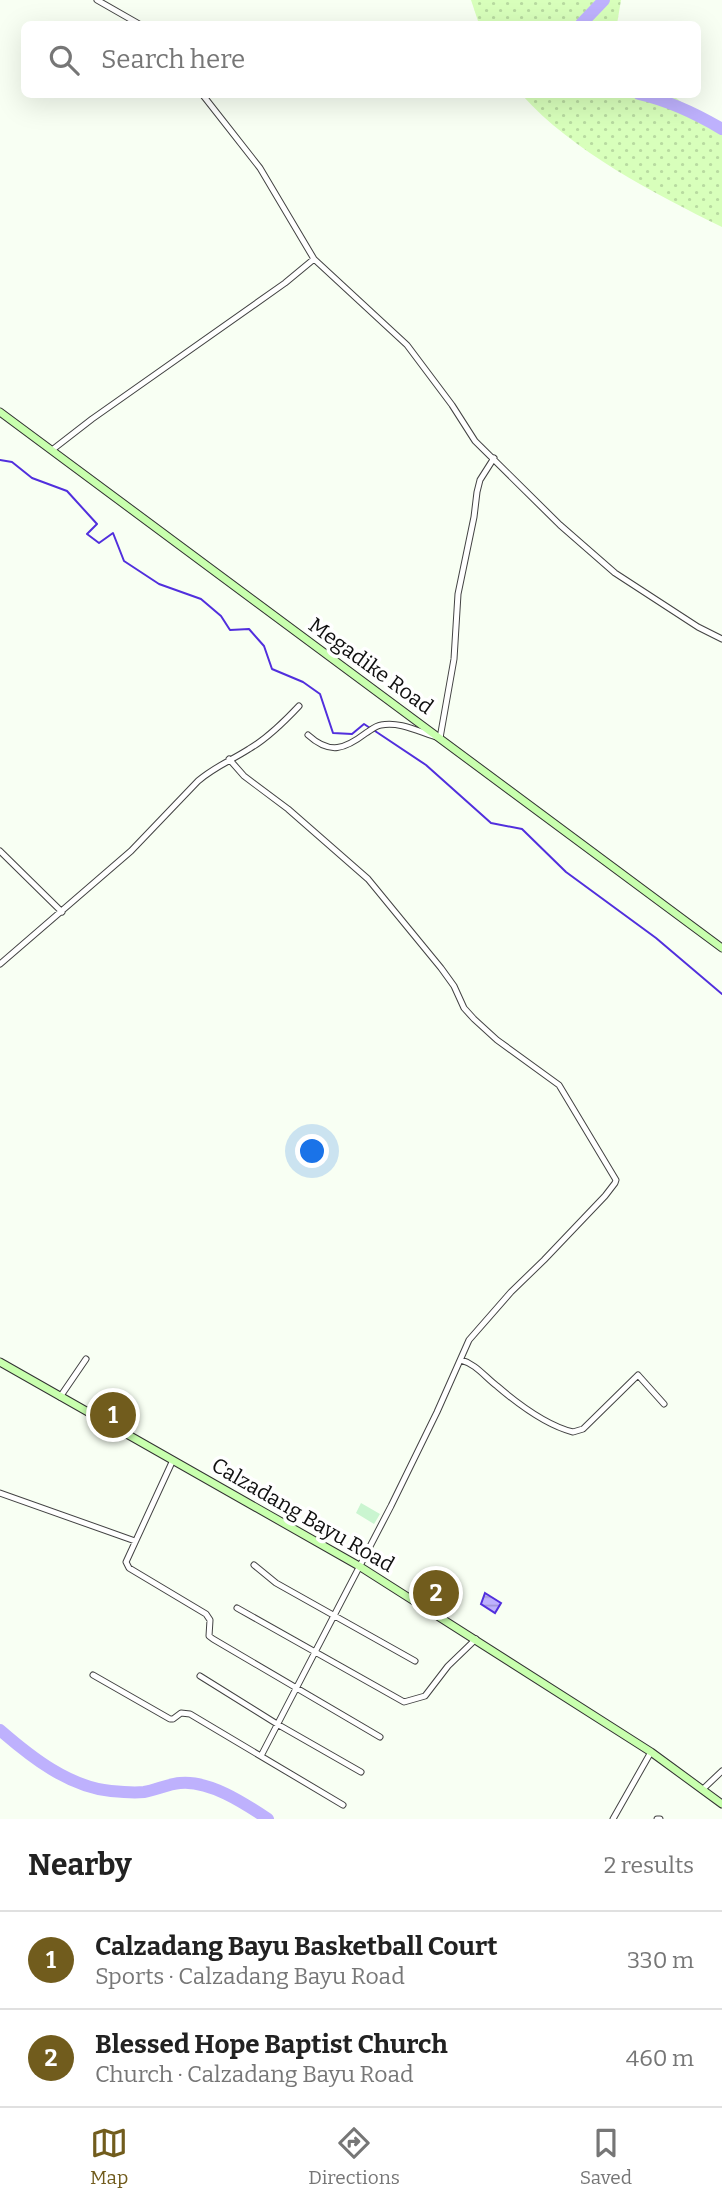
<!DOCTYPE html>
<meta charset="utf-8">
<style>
body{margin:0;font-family:Bitter,serif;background:#f6f6f6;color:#222}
.you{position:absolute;left:313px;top:1152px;width:24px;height:24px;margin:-18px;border:5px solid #fff;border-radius:50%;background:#1a73e8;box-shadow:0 0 0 10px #1a73e833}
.badge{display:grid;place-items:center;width:46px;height:46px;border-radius:50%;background:#715c1d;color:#fff;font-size:23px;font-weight:700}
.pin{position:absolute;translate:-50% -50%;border:4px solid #fff;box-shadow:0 2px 7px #0006}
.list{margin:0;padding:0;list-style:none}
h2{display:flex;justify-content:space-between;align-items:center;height:91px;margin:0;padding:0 28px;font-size:30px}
h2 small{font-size:23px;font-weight:400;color:#767676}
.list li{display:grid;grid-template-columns:46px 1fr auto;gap:21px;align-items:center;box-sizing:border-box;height:98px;padding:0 28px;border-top:2px solid #e0e0e0}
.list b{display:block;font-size:26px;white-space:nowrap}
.list p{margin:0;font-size:23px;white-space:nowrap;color:#767676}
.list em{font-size:23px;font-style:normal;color:#767676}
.icon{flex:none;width:38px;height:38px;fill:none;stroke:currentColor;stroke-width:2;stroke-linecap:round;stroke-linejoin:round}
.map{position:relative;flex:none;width:722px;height:1819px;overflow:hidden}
.search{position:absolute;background:#fff;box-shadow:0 7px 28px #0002;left:21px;right:21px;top:21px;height:77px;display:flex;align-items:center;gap:18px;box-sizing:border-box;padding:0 24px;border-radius:10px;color:#767676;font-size:26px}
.sheet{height:287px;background:#fff}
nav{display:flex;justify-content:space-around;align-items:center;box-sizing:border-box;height:98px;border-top:2px solid #e0e0e0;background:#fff;font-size:19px;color:#767676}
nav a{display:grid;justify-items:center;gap:4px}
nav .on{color:#715c1d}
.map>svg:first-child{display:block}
.sand{fill:url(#sand-dots)}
.pitch{fill:#caf5d0}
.water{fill:url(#water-rules);stroke:#512fdd;stroke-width:2}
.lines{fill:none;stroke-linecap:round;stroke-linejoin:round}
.stream{stroke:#512fdd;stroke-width:2}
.river{stroke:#beb1fd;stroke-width:12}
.street-casing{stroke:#434343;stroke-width:7}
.secondary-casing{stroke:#323232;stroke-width:9}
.street{stroke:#fff;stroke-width:5}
.secondary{stroke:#c8ffae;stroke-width:7}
.labels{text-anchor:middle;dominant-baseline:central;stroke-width:7;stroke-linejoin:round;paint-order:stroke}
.street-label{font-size:21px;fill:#101010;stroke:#fff}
</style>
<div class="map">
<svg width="722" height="1819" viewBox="0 0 722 1819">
<defs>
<pattern id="sand-dots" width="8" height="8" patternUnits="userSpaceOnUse" patternTransform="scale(1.75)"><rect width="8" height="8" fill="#d8ffbb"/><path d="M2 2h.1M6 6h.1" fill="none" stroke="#b8daa0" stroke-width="1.8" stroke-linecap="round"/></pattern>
<pattern id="water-rules" width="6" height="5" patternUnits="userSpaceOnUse" patternTransform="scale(1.75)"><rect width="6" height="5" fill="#beb1fd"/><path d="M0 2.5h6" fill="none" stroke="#a297d8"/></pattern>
</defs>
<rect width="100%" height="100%" fill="#f8fff3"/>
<path class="sand" d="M471,0h150l-4,24h-138z
M522,95h150l12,9 38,20v103c-67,-33 -150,-76 -200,-132z"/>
<path class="pitch" d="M101,1394l24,14 -8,14 -24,-14z
M361,1503l19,11 -6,10 -18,-11z"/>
<path class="water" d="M485,1593l16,10 -6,10 -14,-9z"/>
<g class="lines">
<path class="stream" d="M0,460l12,2 20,16 35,13 30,33 -10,10 12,9 14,-10 11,28 35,23 42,15 20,17 9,14 19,-1 15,17 8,23 31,13 17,12 13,39 19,1 12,-10 6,4
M375,731l51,34 65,58 31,6 44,43 90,66 66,56"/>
<path class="river" d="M581,24l23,-24
M639,94c31,7 56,19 83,35
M0,1730c31,27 69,57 111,61 10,1 23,2 33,1 12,-2 24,-8 36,-9 29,-3 64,20 88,36"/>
<defs>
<path id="street" d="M97,0l42,24
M202,94l58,74 54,91 93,86 45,60 23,36 85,84 55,48 83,54 24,12
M52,450l40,-31 193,-136 29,-24
M308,735c22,20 37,14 58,-2 5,-3 9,-7 15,-8 20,-4 40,8 59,13l14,-79 4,-65 16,-77 3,-25 3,-12 14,-22
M229,759l15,17 44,33 80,70 73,89 13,18 10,22 10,11 23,21 62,45 57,95 -1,3 -10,13 -61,64 -33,32 -42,48 -32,72 -46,94 -129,248
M0,851l62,61
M0,964l131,-113 67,-70c16,-14 34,-21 51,-32 19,-11 35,-27 50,-43
M461,1360c15,4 24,17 36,26 21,18 48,39 76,46l10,-3 55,-54 26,29
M60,1397l26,-38
M173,1460l-47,102 3,6 77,46 4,6 -1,16 4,3 167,98
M0,1493l135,48
M254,1565l22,18 139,78
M237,1608l167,94 21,-6 23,-30 28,-27
M93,1675l77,44h3l8,-6 9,1 153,91
M200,1676l77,48 84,48
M702,1790l20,-19
M613,1819l38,-67
M657,1819h3"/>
<path id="secondary" d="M0,412l722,536
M0,1362l359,204 292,186 71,52"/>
</defs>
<use href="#street" class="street-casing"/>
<use href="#secondary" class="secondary-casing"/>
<use href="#street" class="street"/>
<use href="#secondary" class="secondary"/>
</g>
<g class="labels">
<g class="street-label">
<text transform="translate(371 666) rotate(36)">Megadike Road</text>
<text transform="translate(303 1515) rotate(30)">Calzadang Bayu Road</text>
</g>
</g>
</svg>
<div class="you"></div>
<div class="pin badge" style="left:113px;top:1415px">1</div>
<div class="pin badge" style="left:436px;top:1593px">2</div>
<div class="search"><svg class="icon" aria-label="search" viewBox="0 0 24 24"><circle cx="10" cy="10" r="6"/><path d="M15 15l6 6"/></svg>Search here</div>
</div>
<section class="sheet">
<h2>Nearby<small>2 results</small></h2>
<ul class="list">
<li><span class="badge">1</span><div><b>Calzadang Bayu Basketball Court</b><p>Sports · Calzadang Bayu Road</p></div><em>330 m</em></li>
<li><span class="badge">2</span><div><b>Blessed Hope Baptist Church</b><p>Church · Calzadang Bayu Road</p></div><em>460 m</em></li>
</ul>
</section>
<nav>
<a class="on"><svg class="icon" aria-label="map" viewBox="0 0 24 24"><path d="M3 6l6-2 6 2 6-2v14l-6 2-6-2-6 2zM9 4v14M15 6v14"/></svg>Map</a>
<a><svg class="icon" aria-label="directions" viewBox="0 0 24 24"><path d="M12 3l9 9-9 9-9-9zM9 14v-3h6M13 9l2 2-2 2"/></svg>Directions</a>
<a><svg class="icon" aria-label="saved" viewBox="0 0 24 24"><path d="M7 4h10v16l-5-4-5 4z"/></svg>Saved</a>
</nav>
